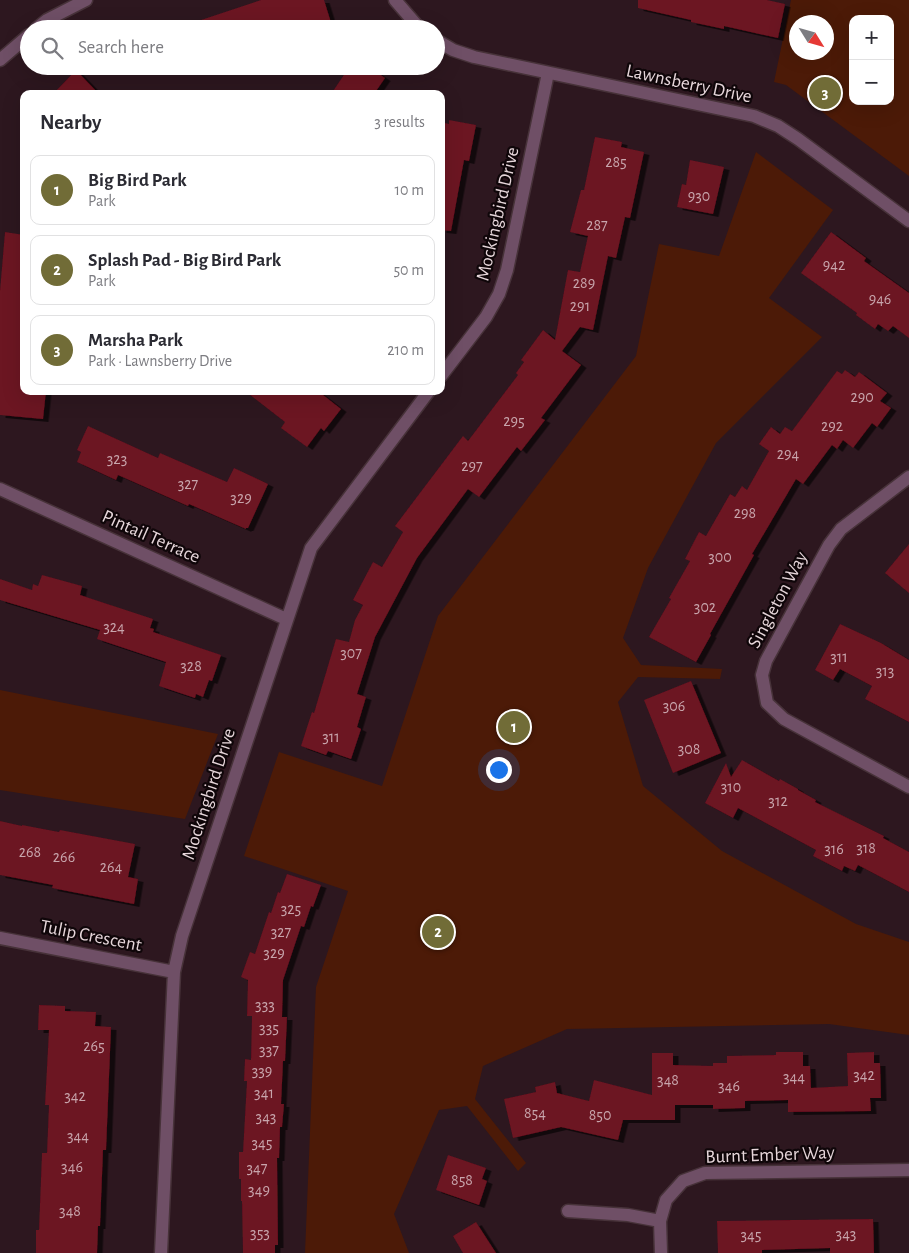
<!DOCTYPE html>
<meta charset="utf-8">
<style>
body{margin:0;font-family:"Alegreya Sans",sans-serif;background:#f7f7f7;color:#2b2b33}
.controls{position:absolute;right:15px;top:15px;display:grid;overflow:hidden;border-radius:10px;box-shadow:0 5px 20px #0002}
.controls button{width:45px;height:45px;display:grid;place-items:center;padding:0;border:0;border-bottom:1px solid #e1e1e2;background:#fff;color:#2b2b33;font:25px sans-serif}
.compass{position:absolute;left:789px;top:15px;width:45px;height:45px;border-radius:50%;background:#fff;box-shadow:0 5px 20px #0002;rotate:127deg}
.you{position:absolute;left:498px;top:769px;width:18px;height:18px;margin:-12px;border:4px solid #fff;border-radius:50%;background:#1a73e8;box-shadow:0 0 0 8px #1a73e833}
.badge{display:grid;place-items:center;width:32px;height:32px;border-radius:50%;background:#716c37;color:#fff;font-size:16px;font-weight:700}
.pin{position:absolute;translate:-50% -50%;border:2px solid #fff;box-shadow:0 1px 5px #0006}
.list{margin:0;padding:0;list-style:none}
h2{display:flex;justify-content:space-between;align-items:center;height:65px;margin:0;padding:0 20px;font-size:21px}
h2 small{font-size:16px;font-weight:400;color:#7c7c81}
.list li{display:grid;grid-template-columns:32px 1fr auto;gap:15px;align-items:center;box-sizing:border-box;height:70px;margin:0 10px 10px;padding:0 10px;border:1px solid #e1e1e2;border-radius:10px}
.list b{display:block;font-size:19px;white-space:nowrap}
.list p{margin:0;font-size:16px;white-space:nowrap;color:#7c7c81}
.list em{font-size:16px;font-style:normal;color:#7c7c81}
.icon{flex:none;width:28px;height:28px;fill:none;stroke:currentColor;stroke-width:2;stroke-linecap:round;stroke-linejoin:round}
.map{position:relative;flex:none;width:909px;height:1253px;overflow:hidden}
.search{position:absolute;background:#fff;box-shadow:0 5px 20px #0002;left:20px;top:20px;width:425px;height:55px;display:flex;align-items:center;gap:12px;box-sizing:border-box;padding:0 18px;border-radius:28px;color:#7c7c81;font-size:19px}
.panel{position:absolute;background:#fff;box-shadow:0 5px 20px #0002;left:20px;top:90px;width:425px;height:305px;border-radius:10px}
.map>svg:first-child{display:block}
.green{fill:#4c1a07;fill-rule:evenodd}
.building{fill:#6c1320;filter:url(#shadow)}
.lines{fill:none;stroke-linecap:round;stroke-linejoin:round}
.minor-casing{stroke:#473239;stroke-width:15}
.minor{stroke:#6f4f66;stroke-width:12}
.labels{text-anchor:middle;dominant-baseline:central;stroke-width:4.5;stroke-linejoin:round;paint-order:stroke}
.number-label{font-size:16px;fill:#c8a5ac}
.street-label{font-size:19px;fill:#e6d6da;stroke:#0f0609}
</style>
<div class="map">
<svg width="909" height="1253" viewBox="0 0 909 1253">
<defs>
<filter id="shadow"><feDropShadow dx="5.5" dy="3" stdDeviation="0" flood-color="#0009"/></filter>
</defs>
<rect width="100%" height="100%" fill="#2d171f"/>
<path class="green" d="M791,0h118v176l-123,-91 -12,-3zM853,19h37v82h-37zM796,22h30v30h-30z
M756,152l77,58 -64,88 53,39 -106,106 -68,125 -25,70 18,27 81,4 -2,10 -82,-2 -20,25 25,84 79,65 134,73 53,18v93l-80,-11 -262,5 -84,37 -8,33 51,64 -8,8 -51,-65 -28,4 -45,104 15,39h-104l11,-266 32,-96 -104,-35 35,-104 103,34 56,-170 198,-260 23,-112 60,12z
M0,690l218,44 -33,85 -185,-29z"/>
<path class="building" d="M261,0h63l9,29h-146l-1,-4z
M638,0h129l18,4 -7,34 -54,-12v3l-33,-7v-2l-53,-12z
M350,66h18l17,12 -11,16h-43z
M76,70l23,24h-46z
M449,120l27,5 -7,36 -5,-1 -13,71 -10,-1v-108l8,2z
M595,137l27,5 -1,5 23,5 -14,66 -5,-1 -9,41 -8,-2 -15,74 -13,-3 -18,24 19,14 -40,53 4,2 -24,31 -4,-4 -38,50 -11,-8 -51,69 -42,79 -18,57 9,3 -9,30 4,2 -10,30 -23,-8 -2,4 -25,-9 11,-34 2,1 22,-74 13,3 6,-22 8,-15 -10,-5 20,-38 9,5 21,-35 -8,-6 68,-90 5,5 50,-66 -2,-2 8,-11 -3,-2 22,-30 12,10 13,-70 12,2 8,-36 -18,-4 11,-42h3z
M690,160l34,7 -11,47 -36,-7 5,-23 4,1z
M5,232l19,3v156h22l-3,28 -43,-4v-124z
M831,232l35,26 -2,3 45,32v45l-16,-12 -5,5 -10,-7 -3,5 -19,-14 1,-2 -56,-40z
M845,370l10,7 4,-5 28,21 -7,8 11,7 -14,19 -5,-4 -19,25 -10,-8 -6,9 -5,-4 -29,39 -7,-5 -44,75 2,1 -44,79 1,1 -15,27 -47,-25 22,-38 -2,-1 21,-37 -5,-2 14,-27 7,4 24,-42 5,3 7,-11 5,4 22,-39 -10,-7 12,-17 9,7 5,-7 7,4 45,-60 5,3z
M245,391h73l23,18 -17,22 -3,-3 -14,19 -26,-19 4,-6z
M88,426l70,32 2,-5 67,29 7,-14 34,16 -20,44h-2v1l-57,-25 -1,2 -70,-31 -2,5 -39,-18 4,-10 -4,-2z
M909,544v49l-24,-20z
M42,575l40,11 -2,9 73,24 -3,9 4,1 -1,3 68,23 -9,26 -3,-1 -6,17 -7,-3 -1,4 -36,-12 7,-24 -69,-23 3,-9 -100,-30v-21l32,11 1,-6 5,2z
M840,624l41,19 28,17v62l-44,-23 7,-13 -32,-17 -7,11 -18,-10z
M691,681l30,72 -48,20 -29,-73z
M742,760l37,21 1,-2 18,10v1l18,10 -1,2 69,34 -1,2 26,14v40l-51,-27 -3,6 -11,-5 -2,5 -29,-15 3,-6 -78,-42 -5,10 -28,-15 21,-40 5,14z
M0,821l22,5v-1l37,7 1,-2 75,14 -7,33 10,2 -4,25 -82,-16 1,-3 -53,-10z
M287,874l34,11 -8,22 -2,-1 -7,21 -3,-1 -18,54 -1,37h5l-2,44h-2l-2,43h3l-2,23h-2l-1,31h-2l1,87h-3v8h-32l-1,-52h-1v-22h-2v-27h4l4,-71h-3l1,-22 6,1 1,-44h-5l1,-36 -7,-3 9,-25 5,2 14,-42 2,1 7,-21 2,1z
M39,1005l26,1v5l31,1 -1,14 16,1 -5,123h-3l-3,76h-2l-1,27h-61v-23h3l3,-77h5l2,-48h-4l4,-75h-11z
M776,1052h27v14h7l1,22 37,-2 -1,-33 27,-1v11h6l1,35h-11l1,13 -83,1v-12l-43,1v7l-32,1v-4h-38v15h-52l-5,20 -57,-13 -48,11 -9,-39 32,-7 -1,-5 20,-5 2,11 32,8 5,-21 58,15v-42h21v12l40,1v-3h14v-7l49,-1z
M448,1155l38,13 -4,11 5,2 -8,24 -43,-15z
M873,1219l1,34h-44v-5l-68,2v3h-44l-1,-32z
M476,1222l20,31h-33l-10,-17z"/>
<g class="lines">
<defs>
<path id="minor" d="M395,0l25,29
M36,29l11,-9 39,-20
M436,40l17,10 21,7 280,59 24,10 20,13 111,82
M0,60l29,-25
M441,376l45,-59 13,-23 8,-24 41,-197
M909,477l-68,52 -12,16 -63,116 -4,14 5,28 17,16 125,68
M0,489l286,130
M0,938l174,34
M568,1211l60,4 32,6
M161,1253l13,-281 8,-36 129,-388 118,-157
M661,1253l-1,-32 6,-21 17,-19 22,-8 204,-3"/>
</defs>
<use href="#minor" class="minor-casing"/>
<use href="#minor" class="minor"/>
</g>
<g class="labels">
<g class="number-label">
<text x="616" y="162">285</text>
<text x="699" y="196">930</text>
<text x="597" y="225">287</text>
<text x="834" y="265">942</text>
<text x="584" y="283">289</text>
<text x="880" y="299">946</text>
<text x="580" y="306">291</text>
<text x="862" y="397">290</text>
<text x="514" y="421">295</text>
<text x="832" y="426">292</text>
<text x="788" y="454">294</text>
<text x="117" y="459">323</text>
<text x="472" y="466">297</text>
<text x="188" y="484">327</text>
<text x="241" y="498">329</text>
<text x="745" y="513">298</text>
<text x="720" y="557">300</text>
<text x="705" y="607">302</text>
<text x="114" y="627">324</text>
<text x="351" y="653">307</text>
<text x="839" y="657">311</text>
<text x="191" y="666">328</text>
<text x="885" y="671">313</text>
<text x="674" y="706">306</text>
<text x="331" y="737">311</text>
<text x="689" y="749">308</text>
<text x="731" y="787">310</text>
<text x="778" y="801">312</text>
<text x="866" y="848">318</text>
<text x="834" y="849">316</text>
<text x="30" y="852">268</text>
<text x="64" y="857">266</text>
<text x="111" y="867">264</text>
<text x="291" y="909">325</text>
<text x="281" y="932">327</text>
<text x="274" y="953">329</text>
<text x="265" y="1005">333</text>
<text x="269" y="1028">335</text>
<text x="94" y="1046">265</text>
<text x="269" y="1050">337</text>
<text x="262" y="1071">339</text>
<text x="864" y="1075">342</text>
<text x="794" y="1077">344</text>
<text x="668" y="1080">348</text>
<text x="729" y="1086">346</text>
<text x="264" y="1093">341</text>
<text x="75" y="1096">342</text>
<text x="535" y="1113">854</text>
<text x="600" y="1115">850</text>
<text x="266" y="1117">343</text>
<text x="78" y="1136">344</text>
<text x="262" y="1143">345</text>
<text x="72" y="1167">346</text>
<text x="257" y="1168">347</text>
<text x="462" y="1180">858</text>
<text x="259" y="1190">349</text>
<text x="70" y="1211">348</text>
<text x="260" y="1233">353</text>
<text x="846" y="1234">343</text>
<text x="751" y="1235">345</text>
</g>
<g class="street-label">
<text transform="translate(689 84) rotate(12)">Lawnsberry Drive</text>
<text transform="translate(498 214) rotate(-77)">Mockingbird Drive</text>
<text transform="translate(151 537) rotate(24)">Pintail Terrace</text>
<text transform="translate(778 600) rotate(-62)">Singleton Way</text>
<text transform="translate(209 794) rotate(-72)">Mockingbird Drive</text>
<text transform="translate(91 936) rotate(11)">Tulip Crescent</text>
<text transform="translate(770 1155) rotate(-2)">Burnt Ember Way</text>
</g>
</g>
</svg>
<div class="controls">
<button>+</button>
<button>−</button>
</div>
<svg class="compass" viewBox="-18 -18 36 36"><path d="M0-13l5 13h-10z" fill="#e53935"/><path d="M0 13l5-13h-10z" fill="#7c7c81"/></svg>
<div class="you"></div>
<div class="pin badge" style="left:514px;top:727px">1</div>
<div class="pin badge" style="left:438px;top:932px">2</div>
<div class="pin badge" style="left:825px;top:93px">3</div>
<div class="search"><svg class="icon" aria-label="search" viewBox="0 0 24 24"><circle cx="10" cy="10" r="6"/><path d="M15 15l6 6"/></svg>Search here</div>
<section class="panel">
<h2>Nearby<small>3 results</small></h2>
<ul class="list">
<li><span class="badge">1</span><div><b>Big Bird Park</b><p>Park</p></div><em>10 m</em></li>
<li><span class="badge">2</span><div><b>Splash Pad - Big Bird Park</b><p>Park</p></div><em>50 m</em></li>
<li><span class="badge">3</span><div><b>Marsha Park</b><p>Park · Lawnsberry Drive</p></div><em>210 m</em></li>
</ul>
</section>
</div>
